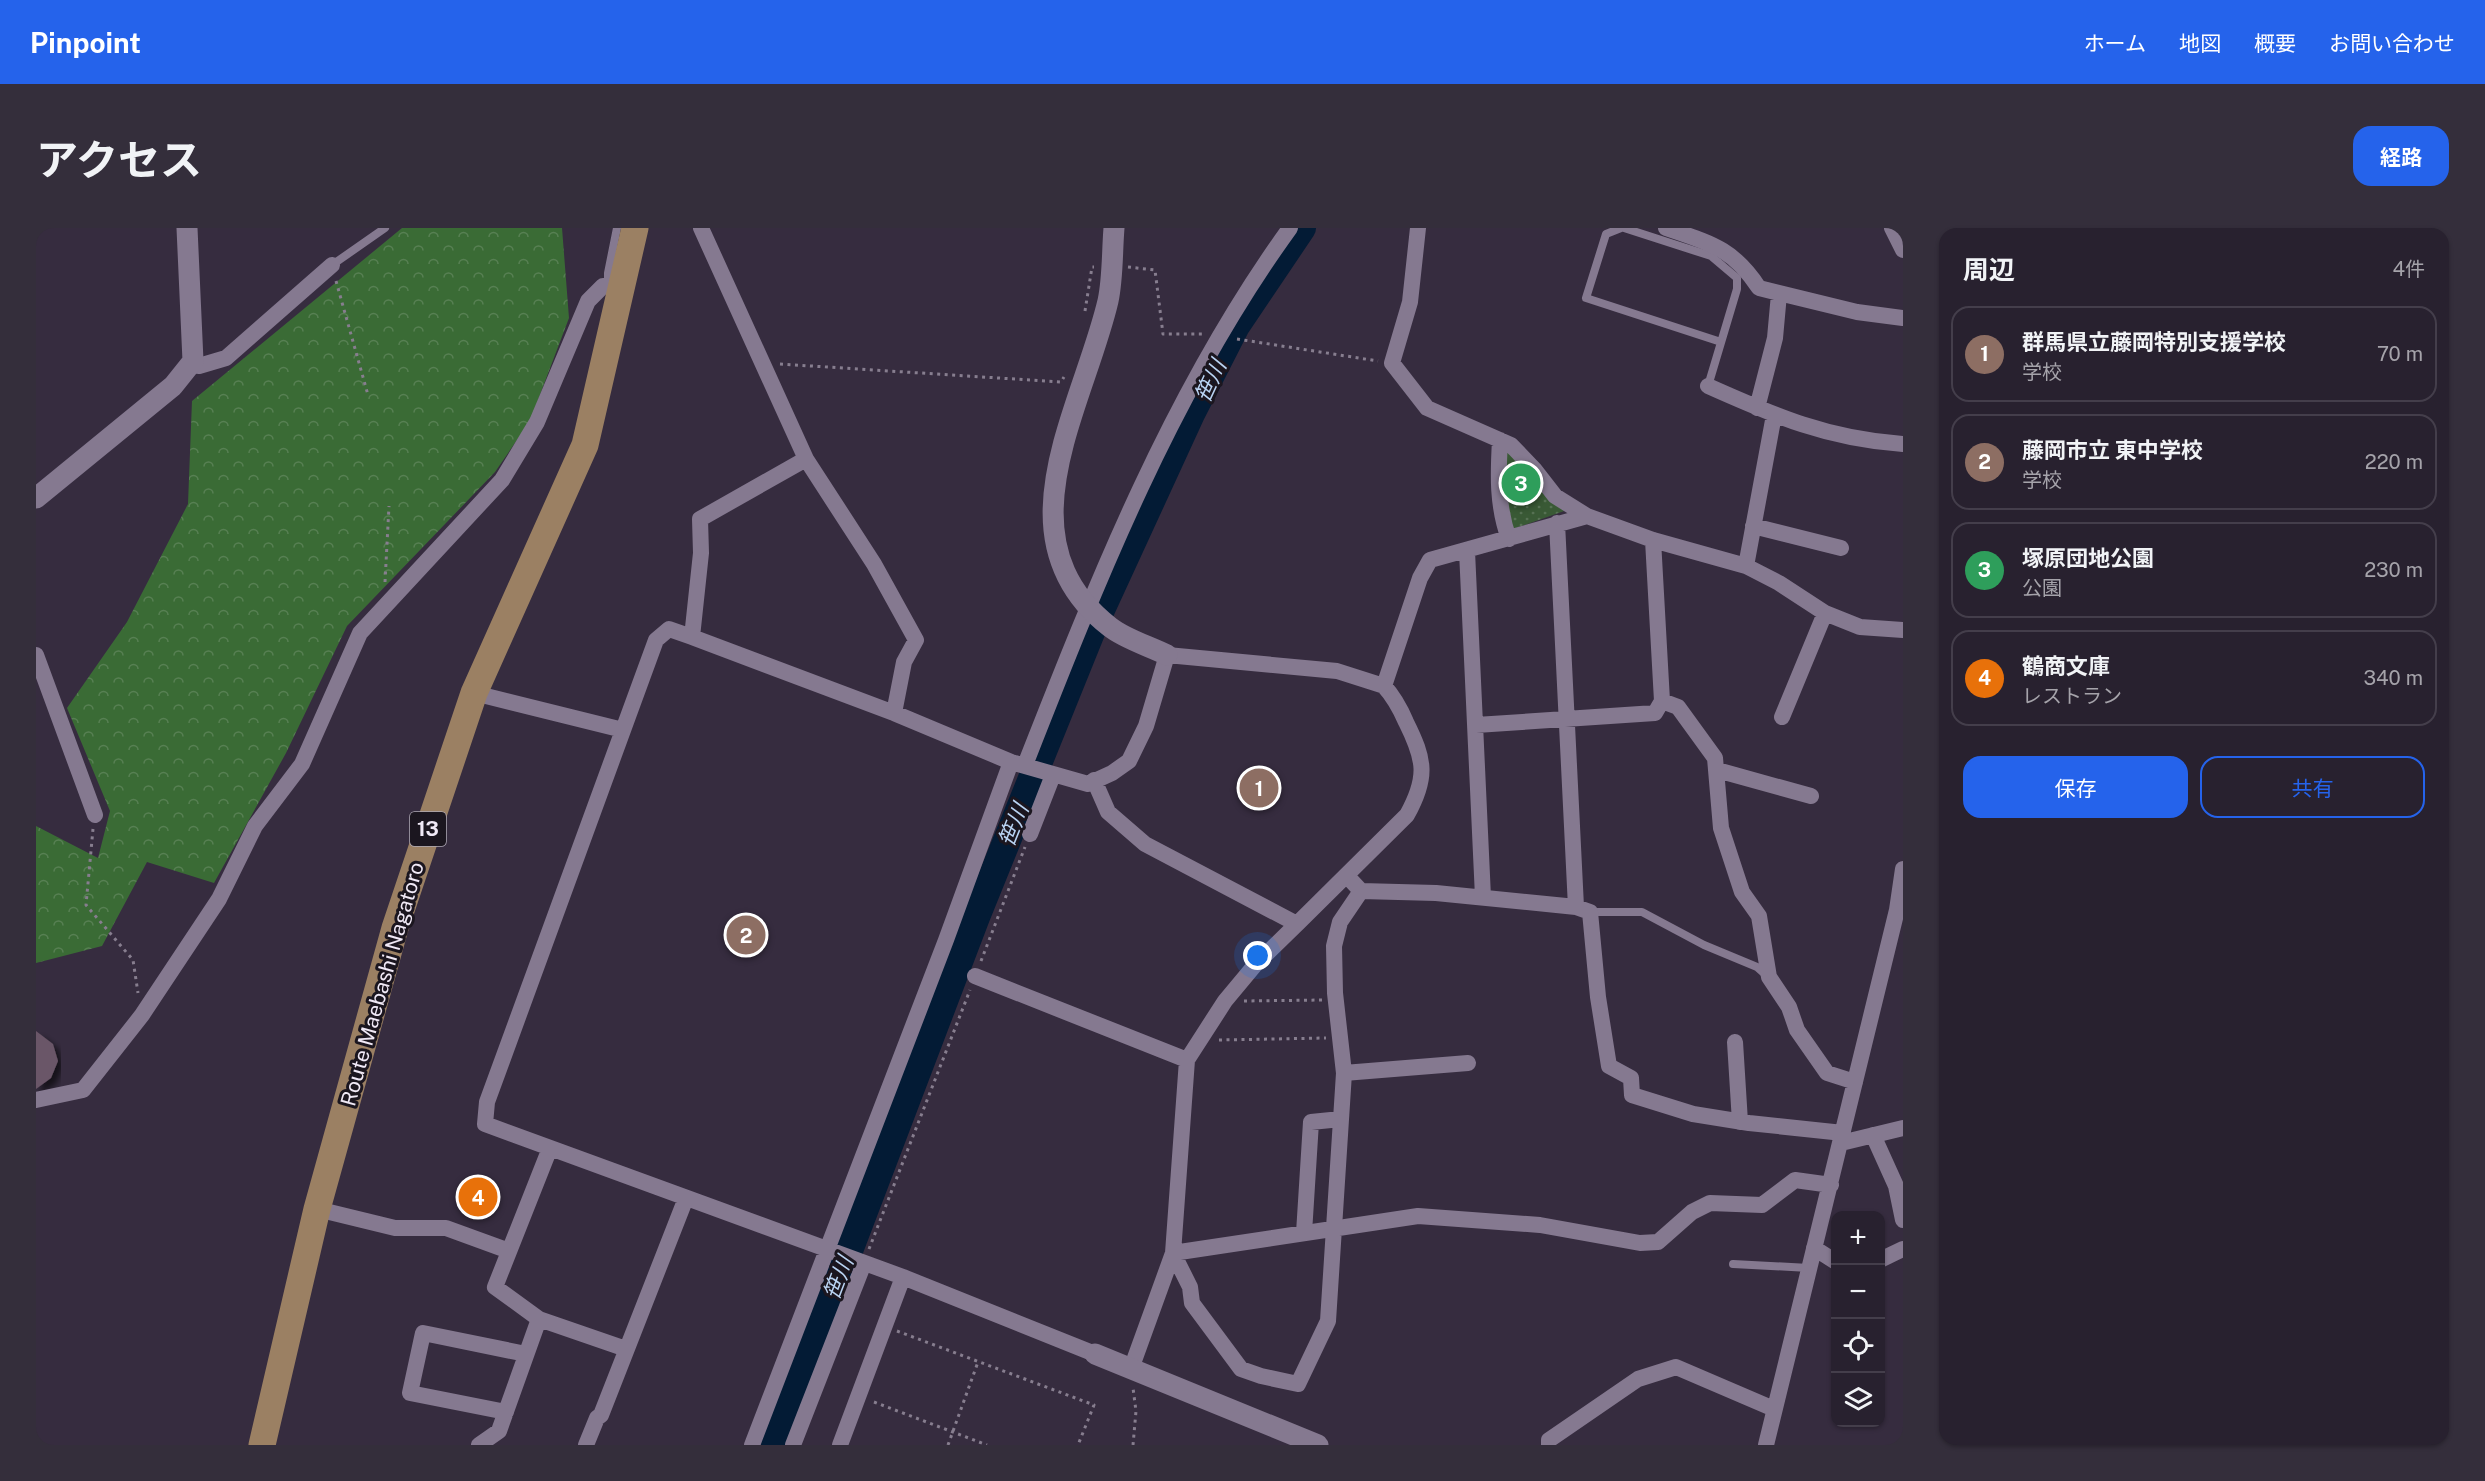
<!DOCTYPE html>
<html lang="ja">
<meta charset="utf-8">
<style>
body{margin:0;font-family:"Public Sans","Noto Sans JP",sans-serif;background:#342e3b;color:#f1f3f6}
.controls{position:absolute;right:18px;bottom:18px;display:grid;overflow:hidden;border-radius:12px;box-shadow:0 2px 4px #0004}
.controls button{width:54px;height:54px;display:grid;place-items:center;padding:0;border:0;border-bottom:2px solid #443e4b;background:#28212f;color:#f1f3f6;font:30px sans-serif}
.you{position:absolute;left:1222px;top:728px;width:21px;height:21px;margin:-15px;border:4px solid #fff;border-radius:50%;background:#1a73e8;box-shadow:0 0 0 9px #1a73e833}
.badge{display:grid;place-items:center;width:39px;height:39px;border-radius:50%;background:#2563eb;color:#fff;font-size:20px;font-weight:700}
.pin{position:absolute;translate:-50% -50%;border:3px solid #fff;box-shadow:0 2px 6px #0006}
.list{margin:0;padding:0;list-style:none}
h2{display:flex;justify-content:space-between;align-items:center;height:78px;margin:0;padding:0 24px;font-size:26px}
h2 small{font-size:20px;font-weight:400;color:#a5a3aa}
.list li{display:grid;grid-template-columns:39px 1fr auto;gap:18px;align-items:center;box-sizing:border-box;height:96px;margin:0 12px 12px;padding:0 12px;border:2px solid #443e4b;border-radius:18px}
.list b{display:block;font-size:22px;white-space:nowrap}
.list p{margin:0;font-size:20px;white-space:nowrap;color:#a5a3aa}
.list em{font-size:20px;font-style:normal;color:#a5a3aa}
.actions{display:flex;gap:12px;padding:18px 24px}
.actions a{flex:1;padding:14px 0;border:2px solid #2563eb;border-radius:18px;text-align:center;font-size:21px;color:#2563eb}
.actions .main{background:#2563eb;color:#fff}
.icon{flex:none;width:33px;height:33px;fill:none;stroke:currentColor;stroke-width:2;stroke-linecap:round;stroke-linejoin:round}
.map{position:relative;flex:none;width:1867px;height:1217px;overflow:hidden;border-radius:18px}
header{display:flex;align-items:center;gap:36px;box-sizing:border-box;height:84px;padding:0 30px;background:#2563eb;color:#fff}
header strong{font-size:28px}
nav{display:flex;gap:33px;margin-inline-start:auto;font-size:21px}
.intro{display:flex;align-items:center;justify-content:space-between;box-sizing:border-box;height:144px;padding:0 36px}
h1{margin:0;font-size:42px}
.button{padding:15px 27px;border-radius:18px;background:#2563eb;color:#fff;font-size:21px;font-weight:700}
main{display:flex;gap:36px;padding:0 36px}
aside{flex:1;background:#28212f;border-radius:18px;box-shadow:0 2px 4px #0004}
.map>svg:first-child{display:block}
.forest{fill:url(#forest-crowns)}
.park{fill:url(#park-dots)}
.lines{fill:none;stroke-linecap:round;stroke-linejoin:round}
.river{stroke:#031b35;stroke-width:28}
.building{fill:#6a5667;filter:url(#shadow)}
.path{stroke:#877e8f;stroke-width:3;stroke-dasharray:3 4.5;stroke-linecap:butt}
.service{stroke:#857990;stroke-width:8}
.minor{stroke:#857990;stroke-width:16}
.tertiary{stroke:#857990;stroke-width:21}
.primary{stroke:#9b8063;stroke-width:27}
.labels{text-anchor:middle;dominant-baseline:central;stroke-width:6;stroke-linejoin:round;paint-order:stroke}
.shield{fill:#1b161f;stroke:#b0aab6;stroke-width:1.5}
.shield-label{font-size:20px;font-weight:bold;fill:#f0e9f6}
.street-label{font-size:21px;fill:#f0e9f6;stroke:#1b161f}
.water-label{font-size:22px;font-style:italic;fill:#b9d3f2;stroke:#1b161f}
</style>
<header>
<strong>Pinpoint</strong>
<nav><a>ホーム</a><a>地図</a><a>概要</a><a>お問い合わせ</a></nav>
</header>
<div class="intro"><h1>アクセス</h1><a class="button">経路</a></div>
<main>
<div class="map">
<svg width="1867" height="1217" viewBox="0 0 1867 1217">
<defs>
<pattern id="forest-crowns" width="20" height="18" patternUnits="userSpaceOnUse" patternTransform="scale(1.5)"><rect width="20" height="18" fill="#3a6b35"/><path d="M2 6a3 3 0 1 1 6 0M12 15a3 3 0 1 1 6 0" fill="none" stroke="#578053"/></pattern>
<pattern id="park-dots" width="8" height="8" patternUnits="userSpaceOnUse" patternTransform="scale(1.5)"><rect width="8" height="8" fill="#395935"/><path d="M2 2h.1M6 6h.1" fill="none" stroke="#567153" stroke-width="1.8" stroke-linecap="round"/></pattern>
<filter id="shadow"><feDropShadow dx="5.5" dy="5.5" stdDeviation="3" flood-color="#0009"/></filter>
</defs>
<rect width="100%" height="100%" fill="#362c3f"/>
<path class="forest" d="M366,0h160l7,90 -39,103 -35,51 -148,154 -61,127 -72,130 -67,-21 -45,84 -66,17v-137l62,32 12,-47 -43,-103 60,-86 61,-118 4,-103z"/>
<path class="park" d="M1470,221l61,61 -54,19 -6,-20z"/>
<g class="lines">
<path class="river" d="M739,1217l201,-528 118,-292 97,-211 45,-88 66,-98"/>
</g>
<path class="building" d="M0,803l17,13 5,17 -7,17 -15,11z"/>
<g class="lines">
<path class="path" d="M1092,39l27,3 8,64h41
M300,53l32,114
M1049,83l7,-44h2
M1201,111l141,22
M744,136l281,18 3,-5
M349,354l4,-76
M57,601l-7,76 47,55 5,33
M945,733l44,-114
M1208,773l78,-1
M1183,812l107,-2
M833,1021l101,-259
M861,1103l197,74 -16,40
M838,1174l113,43
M912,1217l30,-83
M1097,1217l3,-34 -3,-23"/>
<path class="service" d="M1585,0l-15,6 -20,64 135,44
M1588,0l87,28 26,22v11l-29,97
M296,37l53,-37
M572,59v-14l9,-45
M1554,684h52l62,33 53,22 9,8
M1697,1036l76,4"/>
<path class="minor" d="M665,0l105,231 68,105 42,76 -12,22 -10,51
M1382,0l-8,74 -18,61 35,45 84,37 23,24 21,27 32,20 66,24 93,26 33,17 46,30 35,14 43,3
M1630,0c44,15 67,20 93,60l98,24 46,6
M1856,0l11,22
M157,133l6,5 27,-8 106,-93
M1672,158c67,30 120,53 195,58
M1721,180l18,-70 4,-44
M1464,212c-2,35 -3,66 9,99
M1521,295l19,384
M1717,298l88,22
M1617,312l9,161 16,6 37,51 6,70 21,64 17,24 10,61 20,30 8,23 30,43 28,9
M1431,323l16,346
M1710,338l28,-151
M656,409l9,-84 -1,-34 106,-60
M0,427l59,160
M438,465l149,37
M1746,489l43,-104
M1440,497l179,-12 7,-12
M989,537c73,-186 147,-374 265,-537
M1681,542l94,26
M1058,552l14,32 37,32 152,80 110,-109c21,-38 18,-55 -1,-93 -6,-14 -12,-25 -22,-36
M994,606l23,-59
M1311,648l14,15 75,2 140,14 14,5 8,85 11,69 22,12 1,17 61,19 56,9 94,10
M1261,696l-42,41 -30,36 -38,59 -14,193 17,34 2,16 49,66 20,7 37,8 30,-63 16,-248 -9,-80 -1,-47 6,-24 21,-31
M939,748l212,84
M1699,814l5,80
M1308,845l124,-10
M0,872l47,-10 59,-75 77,-116 36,-73 47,-62 58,-131 142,-153 35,-58 51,-121 15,-15 19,1
M1837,907l23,51 7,34
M1805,915l62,-15
M281,981l78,19h51l63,23
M1268,1005l7,-111 30,-3
M1778,1020l22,14
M1844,1032l23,-11
M503,1091l87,30
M1059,1126l-192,-77 -418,-153 2,-22 169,-462 13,-11 23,8 202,76 117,49 77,22 24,-11 17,-12 17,-35 21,-71 170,16 47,15 36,-108 10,-18 157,-44
M1095,1141l42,-116 245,-37 122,9 100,18 18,-1 34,-30 18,-9 52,2 33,-25 36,5
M470,1184l-96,-19 13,-60 103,21
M443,1217l20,-14 40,-112 -44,-32 55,-139
M550,1217l11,-27 4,-3 85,-217
M716,1217l194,-505 65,-178
M757,1217l71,-182
M804,1217l63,-168
M1513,1217v-5l89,-61 38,-12 98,42
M1730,1217l131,-535 6,-41"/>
<path class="tertiary" d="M1078,0c-2,24 -1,50 -6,73 -25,107 -111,238 2,326 15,12 39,19 57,28
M0,270l137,-112 20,-25 -6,-133
M1059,1126l223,91"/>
<path class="primary" d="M226,1217l55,-236 78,-281 79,-235 111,-248 50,-217"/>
</g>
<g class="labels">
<rect class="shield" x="374" y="584" width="36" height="34" rx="4.5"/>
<g class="shield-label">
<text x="392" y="601">13</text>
</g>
<g class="street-label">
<text transform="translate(346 756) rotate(-74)">Route Maebashi Nagatoro</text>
</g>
<g class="water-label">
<text transform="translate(1174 153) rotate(-65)">笹川</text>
<text transform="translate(977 597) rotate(-68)">笹川</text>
<text transform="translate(802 1050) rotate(-69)">笹川</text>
</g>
</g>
</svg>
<div class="controls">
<button>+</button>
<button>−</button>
<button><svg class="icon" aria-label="locate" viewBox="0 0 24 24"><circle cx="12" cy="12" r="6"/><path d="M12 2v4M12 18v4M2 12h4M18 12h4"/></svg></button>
<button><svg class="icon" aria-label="layers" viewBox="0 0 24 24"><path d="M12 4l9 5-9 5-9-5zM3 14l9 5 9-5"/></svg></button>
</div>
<div class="you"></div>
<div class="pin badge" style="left:1223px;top:560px;background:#8d6e63">1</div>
<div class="pin badge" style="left:710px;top:707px;background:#8d6e63">2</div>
<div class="pin badge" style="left:1485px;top:255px;background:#2e9e5b">3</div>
<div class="pin badge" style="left:442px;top:969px;background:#e8710a">4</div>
</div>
<aside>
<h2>周辺<small>4件</small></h2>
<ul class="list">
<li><span class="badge" style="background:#8d6e63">1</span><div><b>群馬県立藤岡特別支援学校</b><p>学校</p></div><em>70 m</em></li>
<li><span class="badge" style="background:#8d6e63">2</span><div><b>藤岡市立 東中学校</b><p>学校</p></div><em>220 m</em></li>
<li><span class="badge" style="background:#2e9e5b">3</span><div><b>塚原団地公園</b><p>公園</p></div><em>230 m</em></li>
<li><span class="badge" style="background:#e8710a">4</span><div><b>鶴商文庫</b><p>レストラン</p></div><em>340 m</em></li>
</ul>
<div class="actions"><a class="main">保存</a><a>共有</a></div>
</aside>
</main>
